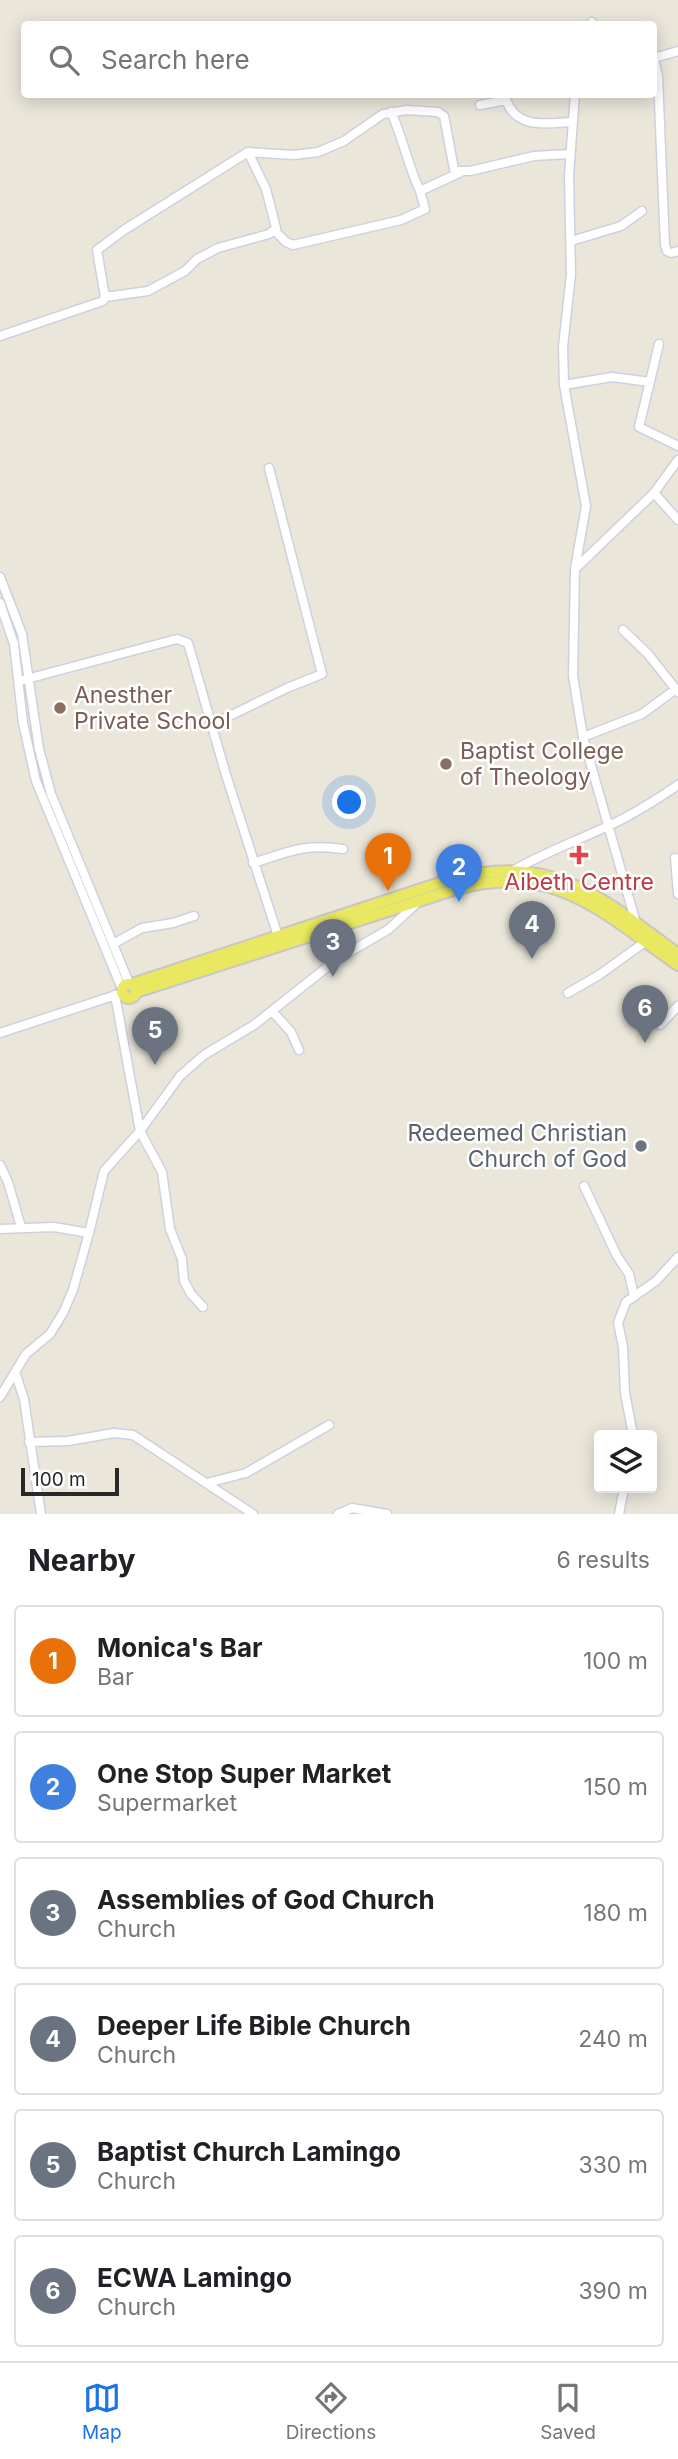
<!DOCTYPE html>
<style>
body{margin:0;font-family:Inter,sans-serif;background:#f6f6f6;color:#202124}
.controls{position:absolute;right:21px;bottom:21px;display:grid;overflow:hidden;border-radius:7px;box-shadow:0 4px 18px #0003}
.controls button{width:63px;height:63px;display:grid;place-items:center;padding:0;border:0;border-bottom:2px solid #e0e0e0;background:#fff;color:#202124;font:35px sans-serif}
.scale{position:absolute;left:21px;bottom:18px;width:98px;box-sizing:border-box;padding-left:7px;border:4px solid #282828;border-top:0;font-size:19px;line-height:24px;white-space:nowrap;color:#282828;-webkit-text-stroke:5px #fff;paint-order:stroke}
.you{position:absolute;left:350px;top:803px;width:24px;height:24px;margin:-18px;border:5px solid #fff;border-radius:50%;background:#1a73e8;box-shadow:0 0 0 10px #1a73e833}
.badge{display:grid;place-items:center;width:46px;height:46px;border-radius:50%;background:#1a73e8;color:#fff;font-size:23px;font-weight:700}
.pin{position:absolute;translate:-50% -58px;filter:drop-shadow(0 2px 4px #0008)}
.pin::after{content:'';position:absolute;top:37px;width:24px;height:21px;background:inherit;clip-path:polygon(0 0,100% 0,50% 100%)}
.list{margin:0;padding:0;list-style:none}
h2{display:flex;justify-content:space-between;align-items:center;height:91px;margin:0;padding:0 28px;font-size:30px}
h2 small{font-size:23px;font-weight:400;color:#757577}
.list li{display:grid;grid-template-columns:46px 1fr auto;gap:21px;align-items:center;box-sizing:border-box;height:112px;margin:0 14px 14px;padding:0 14px;border:2px solid #e0e0e0;border-radius:7px}
.list b{display:block;font-size:26px;white-space:nowrap}
.list p{margin:0;font-size:23px;white-space:nowrap;color:#757577}
.list em{font-size:23px;font-style:normal;color:#757577}
.icon{flex:none;width:38px;height:38px;fill:none;stroke:currentColor;stroke-width:2;stroke-linecap:round;stroke-linejoin:round}
.map{position:relative;flex:none;width:678px;height:1514px;overflow:hidden}
.search{position:absolute;background:#fff;box-shadow:0 4px 18px #0003;left:21px;right:21px;top:21px;height:77px;display:flex;align-items:center;gap:18px;box-sizing:border-box;padding:0 24px;border-radius:7px;color:#757577;font-size:26px}
.sheet{height:847px;background:#fff}
nav{display:flex;justify-content:space-around;align-items:center;box-sizing:border-box;height:98px;border-top:2px solid #e0e0e0;background:#fff;font-size:19px;color:#757577}
nav a{display:grid;justify-items:center;gap:4px}
nav .on{color:#1a73e8}
.map>svg:first-child{display:block}
.lines{fill:none;stroke-linecap:round;stroke-linejoin:round}
.minor-casing{stroke:#d0cfe0;stroke-width:11}
.major-casing{stroke:#c7c7c7;stroke-width:14}
.minor{stroke:#fff;stroke-width:8}
.major{stroke:#e9e860;stroke-width:10}
.education-dot{fill:#8d6e63;stroke:#fff;stroke-width:2.5}
.health-dot{fill:#e0444e;stroke:#fff;stroke-width:2.5}
.worship-dot{fill:#6b7280;stroke:#fff;stroke-width:2.5}
.labels{text-anchor:middle;dominant-baseline:central;stroke-width:5;stroke-linejoin:round;paint-order:stroke}
.education-label{font-size:23px;fill:#785e54;stroke:#fff;text-anchor:start}
.health-label{font-size:23px;fill:#be3a42;stroke:#fff}
.worship-label{font-size:23px;fill:#5b616d;stroke:#fff;text-anchor:end}
</style>
<div class="map">
<svg width="678" height="1514" viewBox="0 0 678 1514">
<rect width="100%" height="100%" fill="#eae6da"/>
<g class="lines">
<defs>
<path id="minor" d="M591,24l1,-2
M654,58l4,19 7,168 2,6 4,2 7,-2
M654,58l24,-7
M575,94l-6,81 2,99 -8,73 1,38 22,121 -11,63
M480,105l26,-5c11,30 40,23 65,22
M391,112c12,26 17,54 29,79
M274,230l12,12 7,3 108,-25 24,-11 -5,-18 41,-19
M571,241l50,-15 21,-15
M105,297l43,-6 37,-20 12,-12 21,-11 51,-14 7,-6 -10,-39 -18,-37
M0,336l103,-35 2,-4 -8,-47 27,-20 124,-78 46,3 24,-3 26,-11 39,-27 24,-4 31,2 6,4 10,53 4,2h12l64,-15 35,-2
M659,344l-20,83 39,19
M564,385l48,-8 38,5
M654,493l24,27
M0,577l22,57 17,115 12,45 78,189
M0,603l14,41 9,79 13,58 86,208
M623,630l25,24 30,38
M19,681l158,-42 11,4 38,132 52,161
M211,725l76,-37 35,-14 -53,-206
M583,737l59,-23 34,-25
M675,858l3,36
M253,863c35,-11 53,-20 90,-14
M514,870c30,-17 62,-29 94,-44 25,-11 48,-26 70,-41
M636,923l-53,-186 -10,-61 2,-107 79,-76 24,-33
M113,944l29,-16 31,-5 21,-7
M568,993l31,-18 46,-33
M115,995l25,136 22,41 8,57 12,30 2,22 7,13 12,13
M272,1011l19,21 8,18
M660,1025l18,-19
M0,1033l119,-39
M0,1165l8,17 13,45
M584,1186l33,70 12,18 5,22
M0,1229l54,-2 35,6
M15,1372l9,27 17,115
M0,1397l26,-43 24,-20 13,-21 10,-23 16,-57 15,-62 36,-40 40,-55 24,-21 50,-30 82,-65 53,-31 28,-26
M633,1435l-8,-42 -2,-46 -5,-24 8,-21 30,-21 22,-24
M29,1442l39,-1 46,-8 19,2 120,79
M207,1483l39,-10 83,-48
M338,1514l14,-6 35,6
M619,1514l5,-26"/>
<path id="major" d="M122 991a7 7 0 1 1 14 0a7 7 0 1 1-14 0Z
M132,984l320,-105c102,-26 149,18 226,75
M136,992l317,-102c101,-30 148,22 225,75"/>
</defs>
<use href="#minor" class="minor-casing"/>
<use href="#major" class="major-casing"/>
<use href="#minor" class="minor"/>
<use href="#major" class="major"/>
</g>
<g class="education-dot">
<circle cx="60" cy="708" r="7"/>
<circle cx="446" cy="764" r="7"/>
</g>
<path class="health-dot" d="M575.5 844.5h7v7h7v7h-7v7h-7v-7h-7v-7h7z"/>
<circle class="worship-dot" cx="641" cy="1146" r="7"/>
<g class="labels">
<g class="education-label">
<text x="74" y="695">Anesther<tspan x="74" dy="26">Private School</tspan></text>
<text x="460" y="751">Baptist College<tspan x="460" dy="26">of Theology</tspan></text>
</g>
<g class="health-label">
<text x="579" y="882">Aibeth Centre</text>
</g>
<g class="worship-label">
<text x="627" y="1133">Redeemed Christian<tspan x="627" dy="26">Church of God</tspan></text>
</g>
</g>
</svg>
<div class="controls">
<button><svg class="icon" aria-label="layers" viewBox="0 0 24 24"><path d="M12 4l9 5-9 5-9-5zM3 14l9 5 9-5"/></svg></button>
</div>
<div class="scale">100 m</div>
<div class="you"></div>
<div class="pin badge" style="left:388px;top:891px;background:#e8710a">1</div>
<div class="pin badge" style="left:459px;top:902px;background:#3f7fe0">2</div>
<div class="pin badge" style="left:333px;top:977px;background:#6b7280">3</div>
<div class="pin badge" style="left:532px;top:959px;background:#6b7280">4</div>
<div class="pin badge" style="left:155px;top:1065px;background:#6b7280">5</div>
<div class="pin badge" style="left:645px;top:1043px;background:#6b7280">6</div>
<div class="search"><svg class="icon" aria-label="search" viewBox="0 0 24 24"><circle cx="10" cy="10" r="6"/><path d="M15 15l6 6"/></svg>Search here</div>
</div>
<section class="sheet">
<h2>Nearby<small>6 results</small></h2>
<ul class="list">
<li><span class="badge" style="background:#e8710a">1</span><div><b>Monica's Bar</b><p>Bar</p></div><em>100 m</em></li>
<li><span class="badge" style="background:#3f7fe0">2</span><div><b>One Stop Super Market</b><p>Supermarket</p></div><em>150 m</em></li>
<li><span class="badge" style="background:#6b7280">3</span><div><b>Assemblies of God Church</b><p>Church</p></div><em>180 m</em></li>
<li><span class="badge" style="background:#6b7280">4</span><div><b>Deeper Life Bible Church</b><p>Church</p></div><em>240 m</em></li>
<li><span class="badge" style="background:#6b7280">5</span><div><b>Baptist Church Lamingo</b><p>Church</p></div><em>330 m</em></li>
<li><span class="badge" style="background:#6b7280">6</span><div><b>ECWA Lamingo</b><p>Church</p></div><em>390 m</em></li>
</ul>
</section>
<nav>
<a class="on"><svg class="icon" aria-label="map" viewBox="0 0 24 24"><path d="M3 6l6-2 6 2 6-2v14l-6 2-6-2-6 2zM9 4v14M15 6v14"/></svg>Map</a>
<a><svg class="icon" aria-label="directions" viewBox="0 0 24 24"><path d="M12 3l9 9-9 9-9-9zM9 14v-3h6M13 9l2 2-2 2"/></svg>Directions</a>
<a><svg class="icon" aria-label="saved" viewBox="0 0 24 24"><path d="M7 4h10v16l-5-4-5 4z"/></svg>Saved</a>
</nav>
